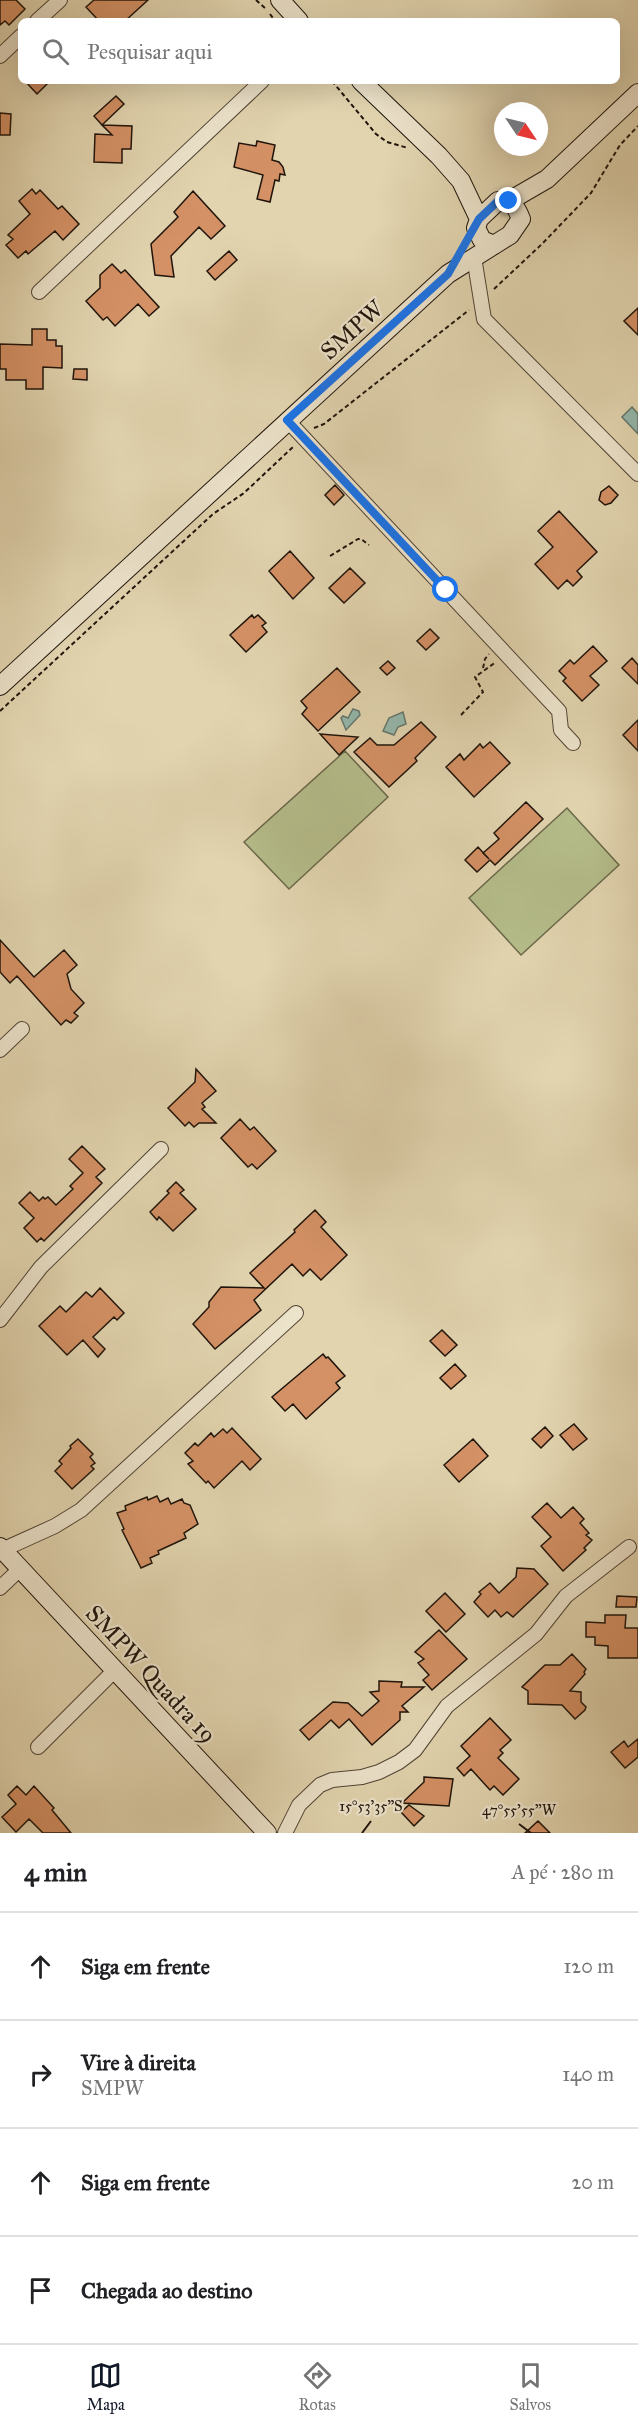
<!DOCTYPE html>
<html lang="pt">
<meta charset="utf-8">
<style>
body{margin:0;font-family:"IM FELL Great Primer",serif;background:#f2f2f2;color:#202124}
.compass{position:absolute;left:494px;top:102px;width:54px;height:54px;border-radius:50%;background:#fff;box-shadow:0 6px 24px #0002;rotate:125deg}
.stop{position:absolute;width:18px;height:18px;margin:-14px;border:4px solid #1a73e8;border-radius:50%;background:#fff}
.stop.end{background:#1a73e8;border-color:#fff;box-shadow:0 2px 6px #0008}
.list{margin:0;padding:0;list-style:none}
h2{display:flex;justify-content:space-between;align-items:center;height:78px;margin:0;padding:0 24px;font-size:26px}
h2 small{font-size:20px;font-weight:400;color:#757577}
.list li{display:grid;grid-template-columns:39px 1fr auto;gap:18px;align-items:center;box-sizing:border-box;height:108px;padding:0 24px;border-top:2px solid #e0e0e0}
.list b{display:block;font-size:22px;white-space:nowrap}
.list p{margin:0;font-size:20px;white-space:nowrap;color:#757577}
.list em{font-size:20px;font-style:normal;color:#757577}
.icon{flex:none;width:33px;height:33px;fill:none;stroke:currentColor;stroke-width:2;stroke-linecap:round;stroke-linejoin:round}
.map{position:relative;flex:none;width:638px;height:1833px;overflow:hidden}
.search{position:absolute;background:#fff;box-shadow:0 6px 24px #0002;left:18px;right:18px;top:18px;height:66px;display:flex;align-items:center;gap:15px;box-sizing:border-box;padding:0 21px;border-radius:9px;color:#757577;font-size:22px}
.sheet{height:510px;background:#fff}
nav{display:flex;justify-content:space-around;align-items:center;box-sizing:border-box;height:84px;border-top:2px solid #e0e0e0;background:#fff;font-size:16px;color:#757577}
nav a{display:grid;justify-items:center;gap:3px}
nav .on{color:#111827}
.map>svg:first-child{display:block}
.green{fill:#b4bc8a;stroke:#6a684a;stroke-width:1.5}
.water{fill:#94b8ac;stroke:#65766c;stroke-width:1.5}
.building{fill:#d49165;stroke:#1f140b;stroke-width:1.5}
.lines{fill:none;stroke-linecap:round;stroke-linejoin:round}
.street-casing{stroke:#504434;stroke-width:16}
.secondary-casing{stroke:#1f140b;stroke-width:20}
.path{stroke:#1f140b;stroke-width:2;stroke-dasharray:4.5 3;stroke-linecap:butt}
.street{stroke:#ece3cb;stroke-width:14}
.secondary{stroke:#ece3cb;stroke-width:18}
.route{stroke:#1a73e8;stroke-width:8}
.ticks{fill:none;stroke:#1f140b;stroke-width:2}
.labels{text-anchor:middle;dominant-baseline:central;stroke-width:4.5;stroke-linejoin:round;paint-order:stroke}
.street-label{font-size:24px;fill:#1f140b;stroke:#ece3cb}
.ticks-label{font-size:15px;text-anchor:middle;fill:#1f140b;stroke:#ece3cb;stroke-width:4.5;stroke-linejoin:round;paint-order:stroke}
</style>
<div class="map">
<svg width="638" height="1833" viewBox="0 0 638 1833">
<rect width="100%" height="100%" fill="#e1d4af"/>
<filter id="stains"><feTurbulence type="fractalNoise" baseFrequency=".00333" numOctaves="4"/><feColorMatrix values="0 0 0 0 .2 0 0 0 0 .09 0 0 0 0 .02 0 0 0 .5 -.17"/></filter>
<radialGradient id="worn" r=".72"><stop offset=".6" stop-color="#630" stop-opacity="0"/><stop offset="1" stop-color="#630" stop-opacity=".3"/></radialGradient>
<path class="green" d="M345,751l43,46 -99,92 -45,-47z
M567,808l52,57 -98,90 -52,-57z"/>
<path class="water" d="M632,407l6,7v20l-16,-17z
M353,709l6,2 1,4 -14,15 -5,-12 2,-2 5,2z
M403,712l3,12 -8,3 -4,8 -11,-4 6,-13z"/>
<path class="building" d="M0,0h16l9,9 -16,16 -4,-4 -5,4z
M94,0h54l-23,21h-26l-13,-14z
M25,81h25l-13,13z
M116,96l8,8 -22,21 -8,-9z
M0,113l11,1 -1,21h-10z
M102,125l30,1 -1,23h-9v14l-28,-1 1,-28 17,1z
M257,141l18,4 -3,15 7,2 4,5 2,8 -5,-1 -1,7 -4,-1 -5,22 -13,-3 6,-24 -29,-8 5,-24 17,3z
M32,189l4,5 4,-4 18,19 4,-3 17,18 -16,16 -8,-9 -27,23 -2,-3 -8,7 -12,-13 7,-6 -5,-4 22,-21 -11,-13z
M193,191l32,35 -14,13 -12,-12 -28,29 3,21 -19,-2 -4,-31 27,-27 -4,-5z
M229,251l8,9 -22,20 -8,-9z
M112,264l9,9 4,-3 34,37 -10,9 -11,-12 -23,22 -8,-9 -4,3 -17,-19 14,-13v-13z
M638,308v27l-14,-14z
M32,329h15v11h9v6h6v22l-19,-1v22h-17v-9h-20v-11h-6v-25l32,1z
M74,369h13v11l-14,-1z
M335,485l9,10 -10,10 -9,-10z
M609,486l9,9 -7,8 -6,2 -6,-5 2,-8z
M559,511l38,41 -20,19 5,6 -9,9 -6,-6 -9,9 -23,-25 18,-17 -15,-16z
M290,551l24,27 -21,21 -24,-28z
M350,568l15,15 -21,20 -15,-15z
M252,615l2,3 4,-3 8,8 -4,3 5,6 -21,20 -16,-17z
M430,629l9,9 -13,12 -9,-9z
M593,646l14,15 -17,15 9,9 -17,16 -19,-20 3,-3 -7,-7 11,-11 4,4z
M632,658l6,7v19l-16,-16z
M388,661l7,7 -8,7 -7,-7z
M337,668l23,24 -42,39 -16,-17 5,-6 -6,-7z
M638,720v31l-15,-16z
M421,722l15,15 -21,21 2,3 -28,26 -35,-35 16,-14 7,7h17z
M320,734l38,3 -19,18z
M490,742l20,21 -36,34 -28,-30 14,-13 4,6 16,-16 3,4z
M526,802l17,17 -48,46 -5,-5 -13,12 -12,-12 13,-13 11,12 -6,-6 16,-14 -5,-6z
M0,940l34,37 30,-27 13,15 -10,9 4,15 13,14 -10,10 4,3 -7,7 -5,-3 -5,5 -44,-49 -7,7 -10,-11z
M196,1069l20,22 -14,12 3,4 -3,2 14,14h-17l-5,4 -5,-5 -4,4 -17,-18 27,-26z
M240,1119l10,11 4,-3 22,24 -19,18 -5,-5 -4,3 -27,-29z
M82,1146l23,23 -9,8 6,6 -58,58 -3,-3 -4,4 -13,-14 10,-10 -15,-15 11,-11 9,9 4,-4 2,2 3,-2 8,8 17,-16 -3,-3 13,-13 -14,-14z
M176,1182l8,8 -4,3 16,16 -23,22 -14,-14 -2,3 -7,-8 19,-19 -2,-2z
M315,1210l11,12 -5,5 26,28 -26,25 -11,-11 -7,7 -11,-12 -38,36 7,10 -46,39 -22,-25 16,-17v-5l12,-15 43,1 -14,-15 45,-41 -1,-2z
M100,1288l24,25 -7,7 -3,-3 -21,20 12,12 -7,8 -15,-17 -16,15 -28,-29 21,-20 6,6 20,-20 6,5z
M442,1330l15,15 -12,11 -15,-15z
M323,1354l3,4 2,-1 17,19 -9,7 4,5 -34,31 -13,-15 -8,7 -13,-14z
M455,1364l11,12 -15,13 -11,-11z
M574,1424l13,15 -14,11 -13,-15z
M545,1427l8,9 -12,12 -9,-9z
M232,1428l29,31 -11,11 -8,-9 -28,27 -6,-7 -2,2 -18,-19 5,-3 -8,-8 10,-10 3,3 13,-13 3,4 9,-8 4,4z
M78,1439l15,15 -3,3 5,6 -4,3 3,3 -22,20 -17,-18 7,-7 -3,-3 12,-13 -1,-2z
M473,1439l15,17 -29,26 -15,-17z
M157,1496l3,6 8,-4 3,6 11,-5 2,4 6,2 8,19 -14,9 2,5 -28,13 1,3 -9,4 2,5 -11,5 -19,-38 2,-1 -7,-16 9,-3 -1,-4 22,-9 1,3z
M547,1503l14,15 12,-11 11,12 -4,4 9,10 -3,2 6,5 -8,8 2,2 -23,21 -22,-25 10,-9 -19,-20z
M517,1568l17,1 14,15 -35,33 -6,-5 -6,5 -6,-7 -7,7 -14,-15 7,-8 -2,-2 11,-9 9,10 17,-16z
M445,1593l20,21 -19,18 -20,-21z
M617,1596l20,1 -1,10h-20z
M605,1615h21l-1,13h13v30h-30v-12l-13,-1v-8h-9v-15l19,1z
M439,1630l28,29 -35,31 -9,-10 6,-5 -11,-12 6,-4 -9,-7z
M572,1654l14,15 -2,3 1,2 -15,17 11,1v10l5,5 -1,3 -10,9 -13,-14 -34,-1v-13l-6,-4 23,-22h15z
M379,1681l23,1 -1,5h23l-22,19 6,6h-8v8l-28,25 -23,-26 -10,9 -8,-8 -22,20 -9,-10 33,-28 15,1 14,13 17,-15 -9,-9 9,-1z
M490,1718l21,22 -11,10 3,3 -5,5 21,21 -16,16 -9,-9 -4,4 -19,-21 -7,7 -7,-8 13,-12 -9,-10z
M638,1739v18l-13,11 -14,-16 13,-11 4,6z
M424,1777l29,2 -4,27 -47,-3 22,-21z
M17,1786l9,9 8,-9 20,22 -2,2 19,23h-28l-14,-14 -13,13 -14,-15 14,-13 -8,-9z
M409,1805l15,11 -10,10 -13,-14z
M538,1821l12,12h-25z"/>
<g class="lines">
<defs>
<path id="street" d="M37,21l23,-21
M0,56l21,-20
M474,257l10,62 154,155
M39,292l223,-211
M287,420l272,291 2,19 12,13
M0,1050l22,-21
M0,1320l41,-53 120,-118
M2,1550l53,-24 26,-16 215,-197
M0,1588l20,-19
M38,1747l77,-77
M285,1833l14,-28 21,-20 12,-5 30,-3 17,-5 20,-10 16,-12 32,-44 89,-72 30,-38 63,-49"/>
<path id="secondary" d="M280,0l19,21
M361,81l78,75 22,25 18,38
M498,201c15,0 18,5 23,18l-11,16 -16,10 -12,-5 -6,-12 3,-9z
M509,201l38,-22 91,-86
M0,686l448,-412 46,-29
M0,1547l267,286"/>
</defs>
<use href="#street" class="street-casing"/>
<use href="#secondary" class="secondary-casing"/>
<path class="path" d="M256,0l10,9
M270,14l5,7
M332,81l44,53 11,8 21,6
M494,289l48,-45 49,-51 29,-48 18,-19
M314,428l10,-4 145,-114
M330,556l28,-17h3l8,6
M483,668l2,-9 4,-5
M0,711l213,-197 31,-21 50,-47
M461,715l22,-23 -8,-15 21,-15"/>
<use href="#street" class="street"/>
<use href="#secondary" class="secondary"/>
</g>
<g class="lines">
<path class="route" d="M446,590l-159,-170 161,-146 31,-55 19,-18h11"/>
</g>
<path class="ticks" d="M519,1824l12,9M362,1833l9,-12"/>
<g class="labels">
<g class="street-label">
<text transform="translate(352 330) rotate(-42)">SMPW</text>
<text transform="translate(151 1674) rotate(47)">SMPW Quadra 19</text>
</g>
</g>
<g class="ticks-label">
<text x="371" y="1811">15°53'35"S</text>
<text x="519" y="1815">47°55'55"W</text>
</g>
<rect width="100%" height="100%" filter="url(#stains)"/>
<rect width="100%" height="100%" fill="url(#worn)"/>
</svg>
<svg class="compass" viewBox="-18 -18 36 36"><path d="M0-13l5 13h-10z" fill="#e53935"/><path d="M0 13l5-13h-10z" fill="#757577"/></svg>
<div class="stop" style="left:446px;top:590px"></div>
<div class="stop end" style="left:509px;top:201px"></div>
<div class="search"><svg class="icon" aria-label="search" viewBox="0 0 24 24"><circle cx="10" cy="10" r="6"/><path d="M15 15l6 6"/></svg>Pesquisar aqui</div>
</div>
<section class="sheet">
<h2>4 min<small>A pé · 280 m</small></h2>
<ul class="list">
<li><svg class="icon" aria-label="ahead" viewBox="0 0 24 24"><path d="M12 20V5M6 11l6-6 6 6"/></svg><div><b>Siga em frente</b></div><em>120 m</em></li>
<li><svg class="icon" aria-label="right" viewBox="0 0 24 24"><path d="M7 20v-9h11M14 6l5 5-5 5"/></svg><div><b>Vire à direita</b><p>SMPW</p></div><em>140 m</em></li>
<li><svg class="icon" aria-label="ahead" viewBox="0 0 24 24"><path d="M12 20V5M6 11l6-6 6 6"/></svg><div><b>Siga em frente</b></div><em>20 m</em></li>
<li><svg class="icon" aria-label="arrive" viewBox="0 0 24 24"><path d="M6 21V4h12l-3 4 3 4H6"/></svg><div><b>Chegada ao destino</b></div></li>
</ul>
</section>
<nav>
<a class="on"><svg class="icon" aria-label="map" viewBox="0 0 24 24"><path d="M3 6l6-2 6 2 6-2v14l-6 2-6-2-6 2zM9 4v14M15 6v14"/></svg>Mapa</a>
<a><svg class="icon" aria-label="directions" viewBox="0 0 24 24"><path d="M12 3l9 9-9 9-9-9zM9 14v-3h6M13 9l2 2-2 2"/></svg>Rotas</a>
<a><svg class="icon" aria-label="saved" viewBox="0 0 24 24"><path d="M7 4h10v16l-5-4-5 4z"/></svg>Salvos</a>
</nav>
